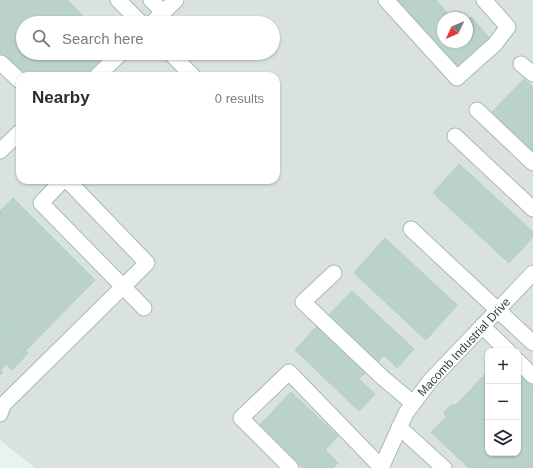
<!DOCTYPE html>
<meta charset="utf-8">
<style>
body{margin:0;font-family:Helvetica,sans-serif;background:#f2f2f3;color:#2b2b33}
.controls{position:absolute;right:12px;bottom:12px;display:grid;overflow:hidden;border-radius:8px;box-shadow:0 1px 3px #0004}
.controls button{width:36px;height:36px;display:grid;place-items:center;padding:0;border:0;border-bottom:1px solid #e1e1e2;background:#fff;color:#2b2b33;font:20px sans-serif}
.compass{position:absolute;left:437px;top:12px;width:36px;height:36px;border-radius:50%;background:#fff;box-shadow:0 1px 3px #0004;rotate:226deg}
.list{margin:0;padding:0;list-style:none}
h2{display:flex;justify-content:space-between;align-items:center;height:52px;margin:0;padding:0 16px;font-size:17px}
h2 small{font-size:13px;font-weight:400;color:#7c7c81}
.icon{flex:none;width:22px;height:22px;fill:none;stroke:currentColor;stroke-width:2;stroke-linecap:round;stroke-linejoin:round}
.map{position:relative;flex:none;width:533px;height:468px;overflow:hidden}
.search{position:absolute;background:#fff;box-shadow:0 1px 3px #0004;left:16px;top:16px;width:264px;height:44px;display:flex;align-items:center;gap:10px;box-sizing:border-box;padding:0 14px;border-radius:22px;color:#7c7c81;font-size:15px}
.panel{position:absolute;background:#fff;box-shadow:0 1px 3px #0004;left:16px;top:72px;width:264px;height:112px;border-radius:12px}
.map>svg:first-child{display:block}
.industrial{fill:#d9e2e0;fill-rule:evenodd}
.building{fill:#bad1cc;stroke:#b1cec8}
.lines{fill:none;stroke-linecap:round;stroke-linejoin:round}
.minor-casing{stroke:#a7bbb8;stroke-width:17}
.minor{stroke:#fff;stroke-width:15}
.labels{text-anchor:middle;dominant-baseline:central;stroke-width:3.5;stroke-linejoin:round;paint-order:stroke}
.street-label{font-size:12px;fill:#364642;stroke:#fff}
</style>
<div class="map">
<svg width="533" height="468" viewBox="0 0 533 468">
<rect width="100%" height="100%" fill="#e7f3f1"/>
<path class="industrial" d="M0,0h533v468h-498l-35,-28zM443,18h24v24h-24zM23,23h250v30h-250zM20,76h256v104h-256zM488,351h30v102h-30z"/>
<path class="building" d="M0,0h67l23,23h-67v30h90l-22,23h-71l-20,-18z
M393,0h43l15,18h-8v24h24v-22l4,-3 21,24 -36,32z
M524,79l9,8v66l-42,-40z
M459,164l74,68v5l-24,26 -76,-70z
M13,198l82,82 -69,70 -26,-26v-113z
M385,238l72,67 -31,35 -72,-67z
M352,291l62,58 -17,19 -13,-13 -7,8 -49,-47z
M0,324l28,29 -16,17 -6,-6 -5,6 2,2 -3,3z
M318,325l49,46 -8,8 16,15 -16,17 -64,-61z
M488,371v82h30v-75l4,-5 11,10v85h-64l-38,-36 15,-15 -2,-5 7,-7h5z
M291,392l47,44 -13,14 13,13 -5,5h-30l-44,-42z"/>
<g class="lines">
<defs>
<path id="minor" d="M118,0l23,23
M151,0l13,13
M386,0l71,78 38,-34 13,-17 -24,-27
M152,23l24,-23
M170,53l23,23
M0,64l1,-1 19,18
M521,64l12,10
M97,76l24,-23
M477,110l56,53
M455,136l78,73
M0,151l20,-19
M63,180l-22,23 103,105
M411,229l122,114
M334,273l-31,29 80,76 30,25
M482,326l26,25
M518,361l15,15
M0,414l3,-9 144,-142 -80,-83
M399,427l45,41
M291,468l-50,-50 48,-46 92,95
M381,468l25,-55 24,-32 103,-108"/>
</defs>
<use href="#minor" class="minor-casing"/>
<use href="#minor" class="minor"/>
</g>
<g class="labels">
<g class="street-label">
<text transform="translate(464 347) rotate(-47)">Macomb Industrial Drive</text>
</g>
</g>
</svg>
<div class="controls">
<button>+</button>
<button>−</button>
<button><svg class="icon" aria-label="layers" viewBox="0 0 24 24"><path d="M12 4l9 5-9 5-9-5zM3 14l9 5 9-5"/></svg></button>
</div>
<svg class="compass" viewBox="-18 -18 36 36"><path d="M0-13l5 13h-10z" fill="#e53935"/><path d="M0 13l5-13h-10z" fill="#7c7c81"/></svg>
<div class="search"><svg class="icon" aria-label="search" viewBox="0 0 24 24"><circle cx="10" cy="10" r="6"/><path d="M15 15l6 6"/></svg>Search here</div>
<section class="panel">
<h2>Nearby<small>0 results</small></h2>
<ul class="list">
</ul>
</section>
</div>
